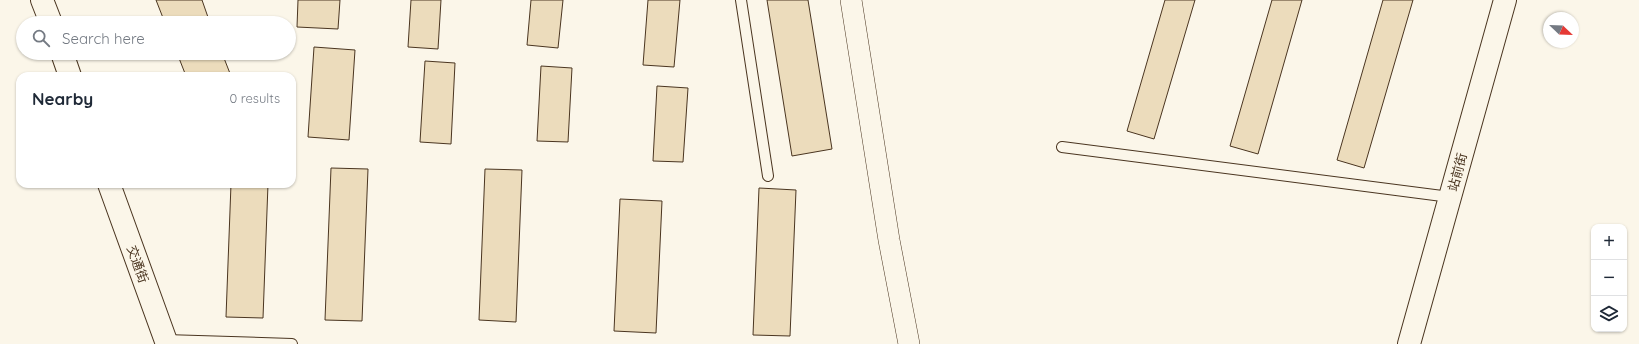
<!DOCTYPE html>
<meta charset="utf-8">
<style>
body{margin:0;font-family:Quicksand,"Noto Sans SC",sans-serif;background:#f6f6f7;color:#1f2937}
.controls{position:absolute;right:12px;bottom:12px;display:grid;overflow:hidden;border-radius:8px;box-shadow:0 1px 3px #0004}
.controls button{width:36px;height:36px;display:grid;place-items:center;padding:0;border:0;border-bottom:1px solid #e0e1e3;background:#fff;color:#1f2937;font:20px sans-serif}
.compass{position:absolute;left:1543px;top:12px;width:36px;height:36px;border-radius:50%;background:#fff;box-shadow:0 1px 3px #0004;rotate:113deg}
.list{margin:0;padding:0;list-style:none}
h2{display:flex;justify-content:space-between;align-items:center;height:52px;margin:0;padding:0 16px;font-size:17px}
h2 small{font-size:13px;font-weight:400;color:#747a83}
.icon{flex:none;width:22px;height:22px;fill:none;stroke:currentColor;stroke-width:2;stroke-linecap:round;stroke-linejoin:round}
.map{position:relative;flex:none;width:1639px;height:344px;overflow:hidden}
.search{position:absolute;background:#fff;box-shadow:0 1px 3px #0004;left:16px;top:16px;width:280px;height:44px;display:flex;align-items:center;gap:10px;box-sizing:border-box;padding:0 14px;border-radius:22px;color:#747a83;font-size:15px}
.panel{position:absolute;background:#fff;box-shadow:0 1px 3px #0004;left:16px;top:72px;width:280px;height:116px;border-radius:12px}
.map>svg:first-child{display:block}
.building{fill:#ecdcbc;stroke:#4a3520}
.lines{fill:none;stroke-linecap:round;stroke-linejoin:round}
.lane-casing{stroke:#4a3520;stroke-width:12}
.street-casing{stroke:#4a3520;stroke-width:22}
.secondary-casing{stroke:#4a3520;stroke-width:24}
.lane{stroke:#fbf6e9;stroke-width:10}
.street{stroke:#fbf6e9;stroke-width:21}
.secondary{stroke:#fbf6e9;stroke-width:22}
.labels{text-anchor:middle;dominant-baseline:central;stroke-width:3;stroke-linejoin:round;paint-order:stroke}
.street-label{font-size:13px;fill:#4a3520;stroke:#fbf6e9}
</style>
<div class="map">
<svg width="1639" height="344" viewBox="0 0 1639 344">
<rect width="100%" height="100%" fill="#fbf6e9"/>
<path class="building" d="M156,0h46l8,23h-45z
M298,0h42l-2,29 -41,-2z
M411,0h30l-3,49 -30,-2z
M531,0h32l-5,48 -31,-3z
M648,0h32l-6,67 -31,-2z
M767,0h41l24,149 -40,7z
M1165,0h30l-41,139 -27,-8z
M1272,0h30l-44,154 -28,-8z
M1383,0h30l-49,168 -27,-8z
M314,47l41,3 -6,90 -41,-3z
M177,53h45l9,23h-45z
M425,61l30,2 -4,81 -31,-2z
M541,66l31,2 -4,74 -31,-1z
M657,86l31,2 -5,74 -30,-1z
M331,168l37,1 -6,152 -37,-1z
M485,169l37,1 -6,152 -37,-2z
M231,184h37l-5,134 -37,-1z
M759,188l37,2 -6,146 -37,-1z
M620,199l42,2 -6,132 -42,-2z"/>
<g class="lines">
<defs>
<path id="lane" d="M741,0l27,176
M1062,147l388,50
M165,340l127,4"/>
<path id="street" d="M851,0l38,240 20,104"/>
<path id="secondary" d="M42,0l9,23
M62,53l8,23
M109,184l58,160
M1409,344l96,-344"/>
</defs>
<use href="#lane" class="lane-casing"/>
<use href="#street" class="street-casing"/>
<use href="#secondary" class="secondary-casing"/>
<use href="#lane" class="lane"/>
<use href="#street" class="street"/>
<use href="#secondary" class="secondary"/>
</g>
<g class="labels">
<g class="street-label">
<text transform="translate(1457 172) rotate(-75)">站前街</text>
<text transform="translate(138 264) rotate(70)">交通街</text>
</g>
</g>
</svg>
<div class="controls">
<button>+</button>
<button>−</button>
<button><svg class="icon" aria-label="layers" viewBox="0 0 24 24"><path d="M12 4l9 5-9 5-9-5zM3 14l9 5 9-5"/></svg></button>
</div>
<svg class="compass" viewBox="-18 -18 36 36"><path d="M0-13l5 13h-10z" fill="#e53935"/><path d="M0 13l5-13h-10z" fill="#747a83"/></svg>
<div class="search"><svg class="icon" aria-label="search" viewBox="0 0 24 24"><circle cx="10" cy="10" r="6"/><path d="M15 15l6 6"/></svg>Search here</div>
<section class="panel">
<h2>Nearby<small>0 results</small></h2>
<ul class="list">
</ul>
</section>
</div>
